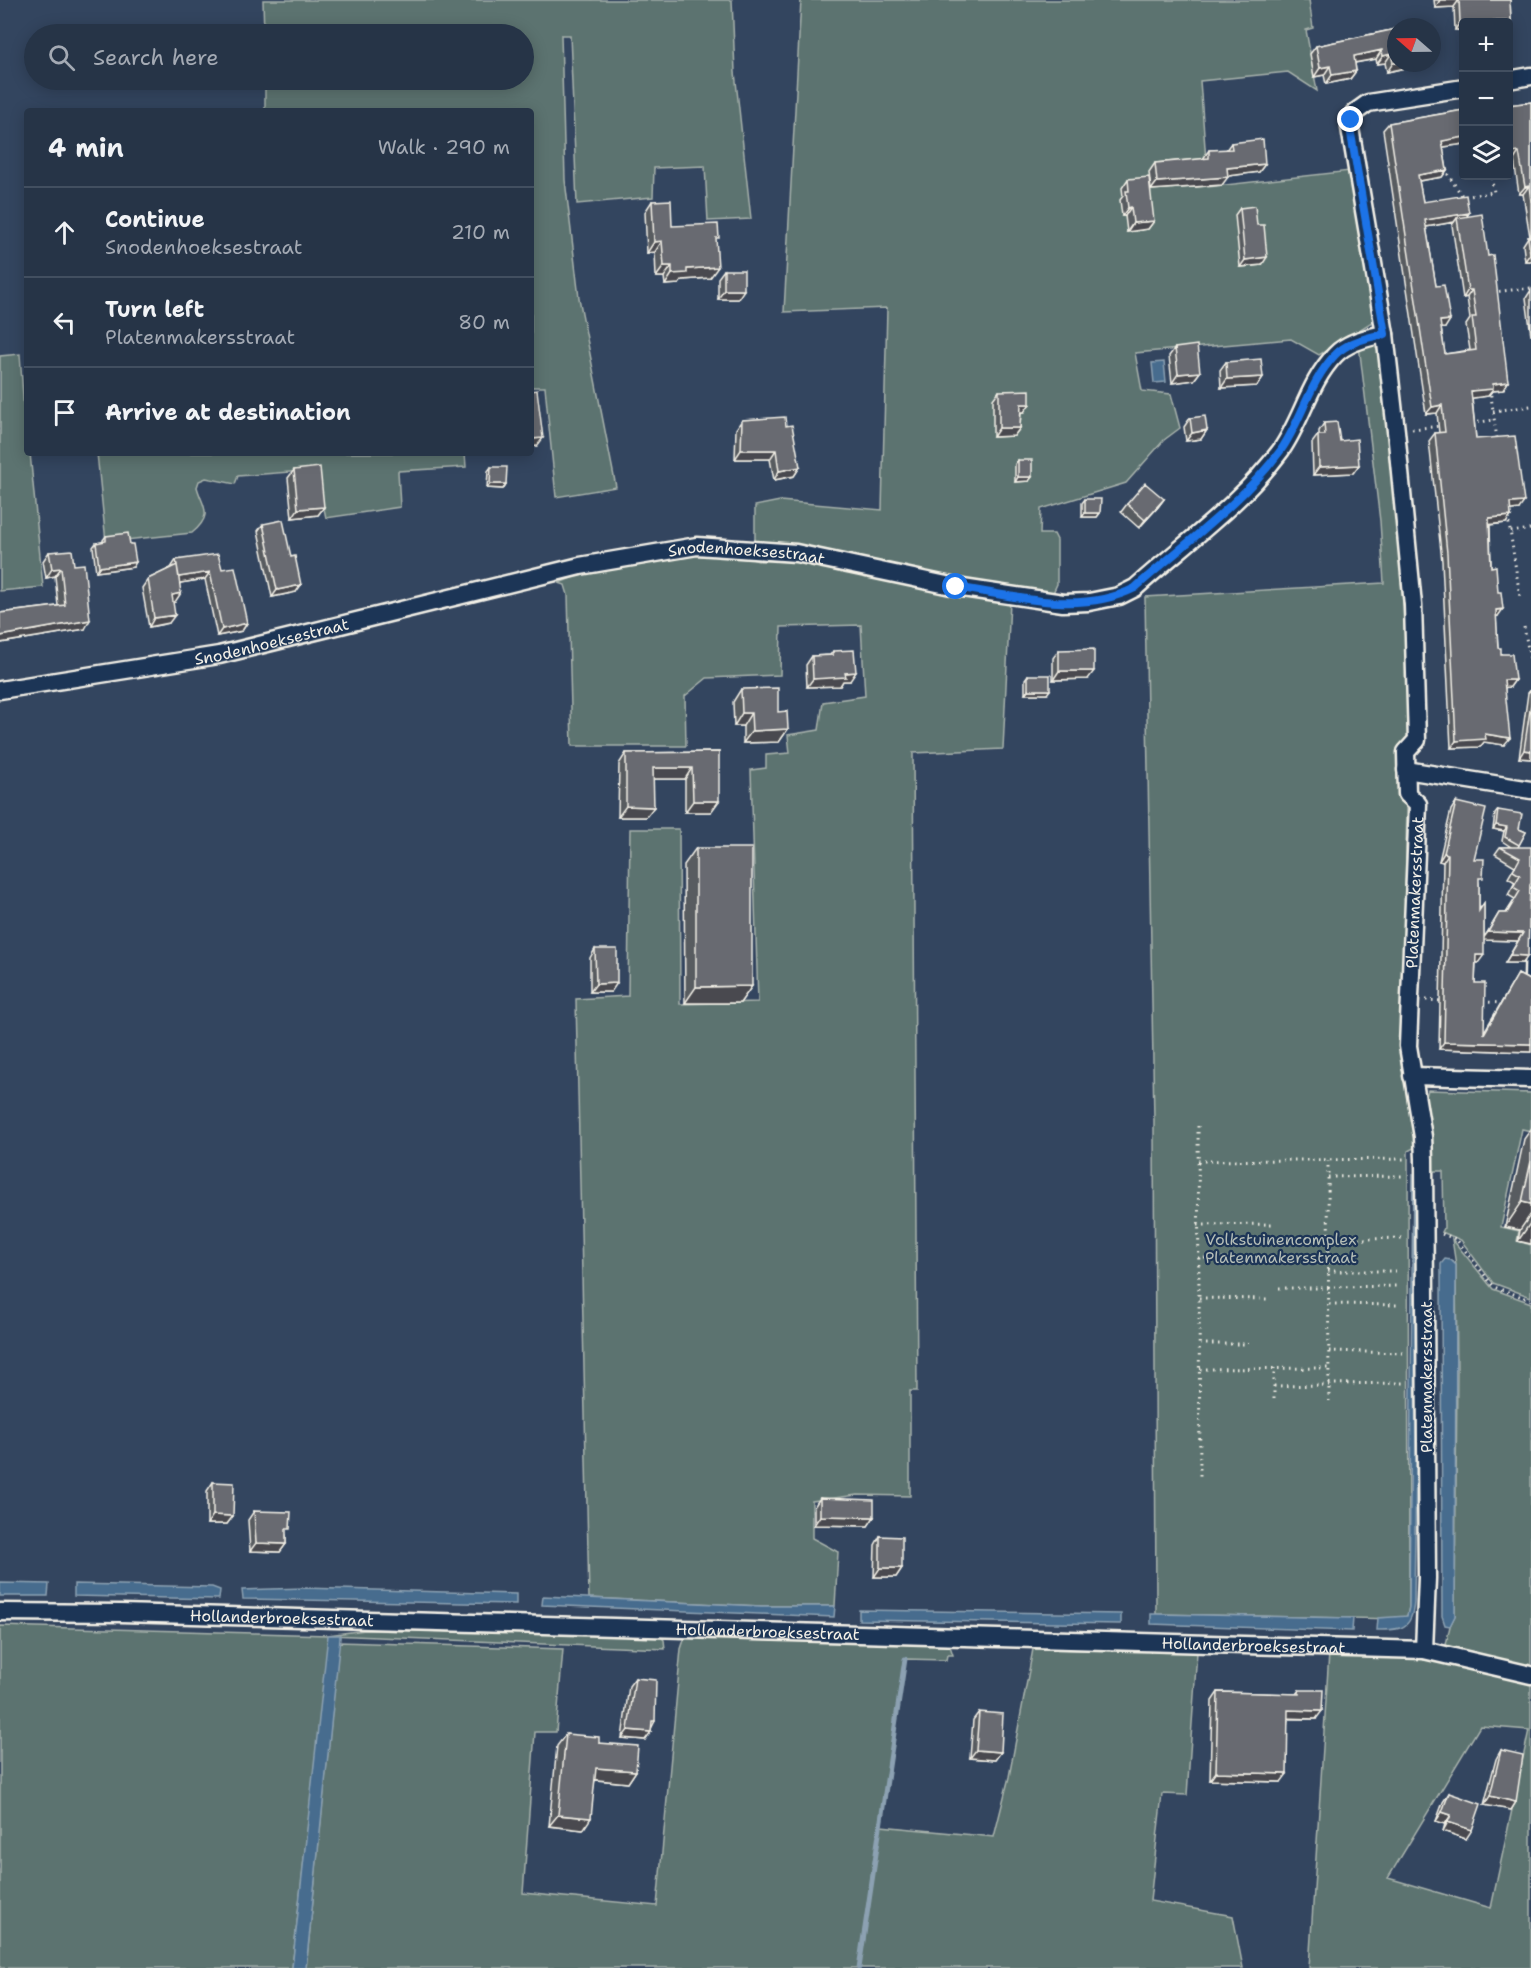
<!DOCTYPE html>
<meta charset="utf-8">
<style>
body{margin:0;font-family:"Shantell Sans",sans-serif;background:#2e3c4e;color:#f1f3f6}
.controls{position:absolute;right:18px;top:18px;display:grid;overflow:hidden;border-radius:6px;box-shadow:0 3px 15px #0003}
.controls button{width:54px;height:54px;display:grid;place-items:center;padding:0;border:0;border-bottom:2px solid #424f60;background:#263447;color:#f1f3f6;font:30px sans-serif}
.compass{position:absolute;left:1387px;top:18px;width:54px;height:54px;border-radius:50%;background:#263447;box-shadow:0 3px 15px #0003;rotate:290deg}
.stop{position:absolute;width:18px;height:18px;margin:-14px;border:4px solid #1a73e8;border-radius:50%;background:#fff}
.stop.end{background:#1a73e8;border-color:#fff;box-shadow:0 2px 6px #0008}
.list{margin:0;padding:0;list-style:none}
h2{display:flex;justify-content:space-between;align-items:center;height:78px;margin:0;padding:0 24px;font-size:26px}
h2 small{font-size:20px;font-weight:400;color:#a4aab4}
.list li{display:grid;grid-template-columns:39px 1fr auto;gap:18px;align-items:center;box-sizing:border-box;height:90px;padding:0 24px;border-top:2px solid #424f60}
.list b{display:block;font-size:22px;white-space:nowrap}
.list p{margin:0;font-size:20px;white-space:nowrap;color:#a4aab4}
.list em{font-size:20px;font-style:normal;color:#a4aab4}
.icon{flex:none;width:33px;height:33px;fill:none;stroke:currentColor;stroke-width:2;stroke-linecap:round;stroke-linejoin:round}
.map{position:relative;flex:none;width:1531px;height:1968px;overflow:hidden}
.search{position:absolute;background:#263447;box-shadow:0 3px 15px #0003;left:24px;top:24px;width:510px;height:66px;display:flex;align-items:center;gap:15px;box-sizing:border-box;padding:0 21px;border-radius:33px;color:#a4aab4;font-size:22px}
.panel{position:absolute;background:#263447;box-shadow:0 3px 15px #0003;left:24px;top:108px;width:510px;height:348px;border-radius:6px}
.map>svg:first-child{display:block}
.green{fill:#5b7370;stroke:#a8b2ac;stroke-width:1.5;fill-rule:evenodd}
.water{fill:#476c8e;stroke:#8ca1b2;stroke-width:1.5}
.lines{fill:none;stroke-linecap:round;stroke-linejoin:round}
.stream{stroke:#8ca1b2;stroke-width:5}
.service-casing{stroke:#f4f1e8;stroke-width:13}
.minor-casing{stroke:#f4f1e8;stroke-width:21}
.path{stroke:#f4f1e8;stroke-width:3;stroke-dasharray:1.5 4.5;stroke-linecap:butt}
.service{stroke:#1d3557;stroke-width:8}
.minor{stroke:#1d3557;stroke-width:16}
.wall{fill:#595b61;stroke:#f4f1e8;stroke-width:1.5;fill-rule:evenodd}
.shaded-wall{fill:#484a4f;stroke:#f4f1e8;stroke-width:1.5}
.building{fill:#676a71;stroke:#f4f1e8;stroke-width:1.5}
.route{stroke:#1a73e8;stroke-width:8}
.labels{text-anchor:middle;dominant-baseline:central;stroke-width:4.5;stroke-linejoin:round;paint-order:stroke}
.street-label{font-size:16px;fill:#f4f1e8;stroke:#1d3557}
.park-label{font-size:16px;fill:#b7bfb8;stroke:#1d3557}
</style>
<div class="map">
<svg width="1531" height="1968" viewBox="0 0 1531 1968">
<rect width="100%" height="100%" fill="#33455f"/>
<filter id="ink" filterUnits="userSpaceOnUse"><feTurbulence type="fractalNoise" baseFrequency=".0167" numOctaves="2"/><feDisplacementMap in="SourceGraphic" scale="12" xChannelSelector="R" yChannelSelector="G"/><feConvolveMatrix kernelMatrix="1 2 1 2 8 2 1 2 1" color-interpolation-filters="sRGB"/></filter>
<g filter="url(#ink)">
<path class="green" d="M263,0h469l3,72 16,147 -43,2 -3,-55 -51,2 -1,29 -76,7 -7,-169h-9l4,145 14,118 37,189 -60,10 -11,-110h-14v-276h-266v-31h259v-46h-260z
M801,0h508l4,28 -7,2 11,61 -29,-19 -88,9 8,106 142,-16 24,145 -2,6 -53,33 -28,-16 -156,14 7,38 29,3 9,34 -16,12 -38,43 -85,26 -1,25h14l3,6v44l-5,11 -66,-8 -231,-44v-37l25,-5 102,9 5,-202 -103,4z
M1368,342l9,7 2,6c15,128 28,255 29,384l-9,9 -1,49 9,8 -6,259 16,64 2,17 -11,6 1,456 -2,9 -7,3 -244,-5 -2,-494 -9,-523 239,-14 -4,-62 -21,-176z
M20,354l7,99h3l13,134 -43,4v-235z
M97,453h368l1,14 -68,4 2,36 -74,11 -10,-48 -78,6 -3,8 -29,-6 -7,3 -2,6c5,19 18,27 -5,46l-86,9z
M689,553h44l25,8 41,-2 211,42 -7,148 -90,4 4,638h-7v105l-53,-1 -45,6v37l26,14 -3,54h-74l-172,-8 -13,-599 52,-3 2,-167h49l1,175 78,-2 -7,-232 15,-2v-13l24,-2 -2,-18 31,-5 4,-28 42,-6 -4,-71 -80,2 -1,48 -73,3 -22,18 1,50h-114l-4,-151 -3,-10 -6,-2 30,-12z
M1428,1090l103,3v38l-9,-2 -21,98 18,4 -2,10 14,4v52l-38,-14 -32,-43 -19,-8 2,-4 -1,-57h-14l-4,-72z
M1452,1239l41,50 38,14v364l-73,-17 -12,-5 4,-19 5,-11 2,-244 -1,-106z
M0,1626l328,9 37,-5 295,6 4,4 1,9 -336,-14 -37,333h-292z
M689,1636l261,10 3,9h-6l-1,5 -41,-1 -24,167 113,11 15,-60 24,-128 164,3 -10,143 -25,-1 -12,107 83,15 10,52h-937l33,-326 224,7 -7,83h-21l-12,161 134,13 24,-257 3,-9z
M1329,1653l95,4 107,23v288h-222zM1480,1726l49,4 -38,178 -103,-30z"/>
<path class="water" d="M1164,362l2,20 -12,1 -2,-20z
M1413,1173l3,289 -2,140c-2,27 -12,28 -37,28l1,-12 29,-2 2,-9z
M1445,1259l6,1 5,5 -1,351 -5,10 -5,-1 -3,-9 -1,-352z
M0,1583l49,1 -1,12h-48z
M74,1584l138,3 8,3 -1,9 -145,-3z
M304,1588l212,6v10l-273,-5 -1,-9z
M543,1596l218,10h74l-1,11 -292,-12z
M859,1610l262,4v10l-262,-4z
M1151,1614h5l197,4 -1,13 -201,-7z
M328,1635h12v3l-34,330h-14z"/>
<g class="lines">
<path class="stream" d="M859,1968l46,-309"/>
<defs>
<path id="service" d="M1529,980l2,-87"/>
<g id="minor">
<path d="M1508,80l23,-4"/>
<path id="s1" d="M0,690l219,-35 361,-89 117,-20 99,7 160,34 107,16 26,-1 30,-6 16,-8c49,-44 107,-85 146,-138 21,-30 28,-68 54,-95 12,-13 33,-18 50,-21"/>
<path d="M1406,770l125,20"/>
<path d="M1412,1076l119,3"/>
<path id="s2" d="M0,1612l121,1 1303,37 107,25"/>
<path id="s3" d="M1424,1650l3,-72 -3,-419 -1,-22 -15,-91 10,-242 -11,-10 -1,-42 11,-12 -4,-135 -17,-174 -11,-97 -35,-206 4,-15 14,-10 96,-15"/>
</g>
</defs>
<use href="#service" class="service-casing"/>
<use href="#minor" class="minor-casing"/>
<path class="path" d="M1444,169l19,28 31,-5 -3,-16
M1493,292l38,-4
M1490,389l7,50
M1493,411l38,-5
M1472,423l22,-3
M1412,429l29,-3
M1508,517l12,80
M1511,532l20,-3
M1524,627l7,38
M1426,1000l18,1
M1483,1002l21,1
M1198,1126l2,350
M1328,1160l1,241
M1198,1161l209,-2
M1328,1177l75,-1
M1198,1225l76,-1
M1442,1234l14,5 38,48 37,13
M1328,1240l75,-2
M1198,1258h72
M1328,1271h68
M1328,1287l72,-1
M1279,1288h49
M1199,1298l68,1
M1329,1304l70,1
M1200,1344h49
M1329,1351l74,2
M1200,1369l129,-1
M1329,1384l74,-1
M1274,1386l55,-1
M1274,1399v-31"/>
<use href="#service" class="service"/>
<use href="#minor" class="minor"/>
</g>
<path class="wall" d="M1434,0h76l1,21 -2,4v-3h-45v8h-9l-1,-23 -19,1z
M1396,29l9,39 -18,4 -2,-9 -8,1 -1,-5 -21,4 1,8 -6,8 -24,5 -2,-9 -10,2 -4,-23 6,-8z
M1531,102v159h-6l-2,-16 5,-8h2l-7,-43h-4l-5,-34h-5v-55z
M1464,110v34l-21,3 4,23 -5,7 -23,4 4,21 44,14 21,40 20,126 -5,8 -11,1 -4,5 -16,2 4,41 43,70 -9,1 1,6 -5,7 -16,2 1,42 7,49 -2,1 2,31 17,32 -5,7h-5l-1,58 -20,-3 -4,5 -29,1 -9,-187 -13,-120 6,-8h4l-2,-20 -11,1 -43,-284 6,-7zM1454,222l-2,3 11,73 4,-1 3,22 -4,6 4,25 -25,4 -4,-26h4l-9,-42 -10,-59z
M1231,143l34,21 -6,8 -32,4 -5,9 -71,5 -2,-18 6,-9 48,-4 6,-9h17z
M1128,179l26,42 -6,8 -21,3 -2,-16h-3l-2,-16 3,-4 -1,-8z
M652,201l20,25 44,16 -6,36 -28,2 -3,4 -14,1 -1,-8h-8l-1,-25 -8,1 -2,-41z
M1240,208l17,17 5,40 -22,2 -5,-52z
M724,270l14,29h-20v-21z
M1531,290v45l-5,-37z
M1175,348l25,24 -6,8 -22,3 -3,-27z
M1226,362l37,15 -6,9 -36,2 -1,-18z
M999,391l25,21h-3l-1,16 -6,8 -21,1v-38z
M1190,418l17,12 -6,9 -15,2 -2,-14z
M742,420l44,6 14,41 -6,9 -20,4 -4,-21h-35l1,-30z
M1324,423l35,42 -6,8 -40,2 -1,-32 6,-8h1v-4z
M1018,460l11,21 -14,1v-18z
M491,467l15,17 -3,5 -16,-1 1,-17z
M294,470l30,37 -6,8 -26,3 -4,-40z
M1085,499l15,14 -3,4h-15v-14z
M1164,499l-6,8 -19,21 -18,-16 6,-8z
M263,524l33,68 -24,5 -14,-66z
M106,536l24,8 3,23 -37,5 -3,-25 3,-4 7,-1v-2z
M49,552l25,13 11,64 -85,14v-30l58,-7 -3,-30 -9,2 -3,-17z
M176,560l46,9 25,54 -5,8 -25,5 -12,-57 -25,4 -5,19h-2l-4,21 -20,4 -7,-39 6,-9 23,-11z
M1059,650l29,29 -35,1v-22z
M833,651l17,30h-7l-3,5 -33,1 -1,-22 6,-9 18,-1z
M1028,675l19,19h-22v-15z
M741,689l37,23 10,17 -9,13 -36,1v-17h-9l-1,-24z
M1531,689v70l-12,-1 9,-65z
M719,752l-8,60h-26v-33h-32l-7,38h-28l1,-53 7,-11z
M1456,802l18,57 5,25v26l5,-7v35l15,-25h7l9,-14 -7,-4 7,-13 -7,-4 7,-12 -20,-12 5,-7h11l-9,-6 2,-10 -11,-2 2,-15 3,-4 21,19 7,3 -8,15 12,40 -7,76h-18l13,-22 -34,-1 -6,23 -2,-1 -1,21 9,49 34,-58 13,7v71l-92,-3 4,-187 -4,-1 12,-51z
M696,848l56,138 -12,17h-55l-1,-138z
M595,949l16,43h-21v-34z
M1531,1129v115l-13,-3 2,-11 -15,-3 19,-88z
M213,1482l20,34 -6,8h-20v-33z
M820,1498l54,19 -6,9 -54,-1v-18z
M254,1511l32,24v9l-6,8 -30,-1 -2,-31z
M880,1536l22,32 -6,9h-22l1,-32z
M635,1678l20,43 -3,6 -7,13 -23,-2 7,-52z
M1299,1690l17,29h-28l-7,63 -71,-2 2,-79 6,-9 78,2z
M979,1712l22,40 -6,8 -25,-2 3,-38z
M566,1734l33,9 37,28 -8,12 -33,-3 -12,50 -34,-4 8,-80z
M1501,1750l15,52 -5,8 -27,-5 12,-46z
M1449,1793l17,46 -23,-8 2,-7 -9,-3 7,-19z"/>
<path class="shaded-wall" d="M1440,0h19l-5,7 -19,1z
M1511,21l-2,4v-3h-45v8h-9l5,-8z
M1382,50l-6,9 -28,5 6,-8z
M1391,54l-6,9 -8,1 6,-8z
M1393,63h16l-4,5 -18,4z
M1330,66l-6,9 -10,2 6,-9z
M1356,71l-6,8 -24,5 6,-9z
M1464,137v7l-27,4 5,-7z
M1519,152l-5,8h-5v-7z
M1265,164l-6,8 -38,5 6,-9z
M1447,170l-5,7 -29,5 5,-7z
M1228,177l-6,8 -71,5 6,-8z
M1529,186l-6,8h-4l6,-7z
M1131,207l-6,9h-3l6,-8z
M1469,213l-5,8 -7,-3 -3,4 -34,6 5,-8z
M1154,221l-6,8 -21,3 6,-9z
M662,241l-7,11 -8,1 7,-11z
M1530,254l1,7h-6z
M1267,257l-5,8 -22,2 5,-7z
M664,266h8l-8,11h-8z
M718,267l-8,11 -28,2 -3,4 -14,1 7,-11 15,-5z
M724,290h20l-6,9h-20z
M1468,290h4l-5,7 -4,1z
M1450,320l-5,8 -10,1 5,-8z
M1200,372l-6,8 -22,3 6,-9z
M1263,377l-6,9 -36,2 6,-9z
M1508,382l-5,8 -11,1 -4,5 -22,3 5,-8 22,-7z
M1021,404h9l-6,8h-9z
M1442,405l-5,8 -11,1 6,-7z
M999,428h21l-6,8 -21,1z
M1207,430l-6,9 -15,2 6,-8z
M543,438l-6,8 -6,1v-8z
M741,450h35l-6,9h-35z
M1359,465l-6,8 -40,2 6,-8z
M800,467l-6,9 -20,4 5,-9z
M1018,477h14l-3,4 -14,1z
M490,484h16l-3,5 -16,-1z
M1164,499l-6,8 -19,21 6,-8z
M1524,502l-5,7 -14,2 5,-8z
M324,507l-6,8 -26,3 6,-9z
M1085,513h15l-3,4h-15z
M1511,516l-5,7 -22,2 5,-7z
M136,562l-3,5 -37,5 3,-5z
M61,568l-6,8 -9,2 6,-9z
M210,572l-5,7 -31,5 5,-7z
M301,585l-5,7 -24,5 5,-7z
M181,593l-6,9 -9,1 6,-8z
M1503,609l-5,7 -8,1 6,-7z
M175,615l-6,8 -20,4 5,-9z
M90,620l-5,9 -85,14v-7z
M247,623l-5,8 -25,5 5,-7z
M1059,671h35l-6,8 -35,1z
M856,672l-6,9h-7l-3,5 -33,1 6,-8 32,-6z
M1504,680h11l-5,7 -11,1z
M1028,690h22l-3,4h-22z
M742,713h9l-8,13h-9z
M788,729l-9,13 -36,1 9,-12z
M1485,734l25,4 -6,7 -20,-3 -4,5 -29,1 5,-7z
M1524,750l7,1v8l-12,-1z
M653,768h39l-7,11h-39z
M693,801h26l-8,11h-26z
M626,806l28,1 -8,10h-28z
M1496,825l11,2 -3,4 -11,-2z
M1444,853l4,1 -5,8 -4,-1z
M1488,932l35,1 -5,8 -36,-1z
M1476,955h8l-6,8 -7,-1z
M1510,955l18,1 -5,7h-18z
M617,983l-6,9h-21l6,-8z
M752,986l-12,17h-55l11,-16z
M1444,1042l87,2v8l-92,-3z
M1522,1202l9,2v10l-11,16 -15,-3z
M1531,1222v22l-13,-3z
M213,1515l20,1 -6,8h-20z
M820,1516l54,1 -6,9 -54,-1z
M256,1543l30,1 -6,8 -30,-1z
M880,1568h22l-6,9h-22z
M1288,1710l34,1 -6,8 -34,-1z
M628,1730l23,2 -6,8 -23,-2z
M976,1750l25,2 -6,8 -25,-2z
M596,1768l40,3 -8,12 -40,-4z
M1216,1772l71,2 -6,8 -71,-2z
M1490,1796l26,6 -5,8 -27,-5z
M1442,1812l9,3 -6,9 -9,-3z
M558,1815l33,3 -8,12 -34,-4z
M1448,1822l24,8 -6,9 -23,-8z"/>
<path class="building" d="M1459,0h51l1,21 -51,1z
M1396,29v34h-3l-2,-9 -8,2 -1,-6 -28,6 2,15 -24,4 -2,-9 -10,2 -4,-22z
M1531,102v100l-2,-16 -4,1 -6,-35 -10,1v-48z
M1464,110v27l-22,4 5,29 -29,5 5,27 43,-7 3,18 -44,7 11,66 8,-1 6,35 -10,1 5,33 31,-4 -4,-33h4l-4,-27h-4l-11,-72 25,-4 6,42 5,-1 15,127 -15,2v5l-22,2 5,48 39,-3 9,66 -14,1 1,13 -22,2 2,49 5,-1 2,26h3l2,17 -7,1 2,38h3v6h11l3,26h-11l6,58 -25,-4 1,5 -30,2 -9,-188 -12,-120 10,-1 -3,-27 -10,2 -43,-284z
M1263,139l2,25 -38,4 1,9 -71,5 -2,-19 54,-5v-8l23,-1 -1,-6z
M1149,177l5,44 -21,2 -2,-16 -3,1 -2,-17h3l-1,-12z
M671,200l1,26 46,-2 1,14h-3l2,29 -31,2v4l-15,1v-8h-8l-2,-25 -8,1 -2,-41z
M1255,206l2,19h7l3,32 -22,3 -5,-52z
M1528,237h3v17h-1z
M724,270h20v20h-20z
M1197,345l3,27 -22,2 -3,-26z
M1261,359l2,18 -36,2 -1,-17z
M537,390l6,48 -12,1v-48z
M1030,390v14h-9l-1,24h-21v-37z
M1205,416l2,14 -15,3 -2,-15z
M785,417l1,9 6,-1 8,42 -21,4 -3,-21h-35l1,-30z
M1337,422l3,19 17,-2 2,26 -40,2 -1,-32h7l-1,-12z
M1018,460h14v17h-14z
M320,467l4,40 -26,2 -4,-39z
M491,467h16l-1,17h-16z
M1145,483l19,16 -19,21 -18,-16z
M1085,499h16l-1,14h-15z
M283,520l8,37 4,-1 6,29 -24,5 -14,-66z
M128,533l2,11h3l3,18 -37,5 -3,-24 10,-2v-5z
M72,550l2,15 10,-1 6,56 -90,16v-23l65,-8 -4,-37 -9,1 -3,-17z
M218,554l4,15 13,-2 12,56 -25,6 -12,-57 -31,5 -3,-17z
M177,565l4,28 -9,2 3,20 -21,3 -6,-39z
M1094,649v22h-35v-21z
M854,650l2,22 -11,1 1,4 -33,2 -1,-23 21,-1v-4z
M1028,675h22v15h-22z
M778,688v24l9,-1 1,18 -36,2 -1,-18h-9l-1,-24z
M1531,703v48l-7,-1z
M719,752v49h-26l-1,-33h-39l1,39 -28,-1v-53z
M1456,802l30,7 -12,50h10l-1,19h-4v33l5,-8v52h-8l-1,28h10l-1,51 34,-60 13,7v63l-87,-2 4,-188 -4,-1z
M1498,810l24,4 -3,15 7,3 -7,13 -14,-8 2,-10 -11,-2z
M1500,847h31v36l-1,2 -2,71 -18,-1 13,-22 -35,-1 11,-19h8l13,-22 -7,-4 7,-12 -7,-4 7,-13z
M696,848h56v138l-56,1z
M595,949h22v34l-21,1z
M1531,1161v43l-9,-2z
M213,1482l21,1 -1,33 -20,-1z
M820,1498l54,2v17l-54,-1z
M254,1511l37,1 -1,17h-4v15l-30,-1z
M880,1536l22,1v31h-22z
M635,1678l21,2 -1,41h-3l-1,11 -23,-2z
M1299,1690h24l-1,21 -34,-1 -1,64 -71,-2 2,-80 81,2z
M979,1712l24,2 -2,38 -25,-2z
M566,1734l33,3v6l39,3 -2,25 -40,-3 -5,50 -33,-3z
M1501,1750l22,5 -7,47 -26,-6z
M1449,1793l32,11 -9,26 -24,-8 3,-7 -9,-3z"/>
</g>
<g class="lines" filter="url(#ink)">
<path class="route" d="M956,587c59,9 123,29 179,1 49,-44 107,-85 146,-138 21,-30 28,-68 54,-95 12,-13 33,-18 50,-21l-35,-206 1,-8"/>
</g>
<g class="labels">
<g class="street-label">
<text stroke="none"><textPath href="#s1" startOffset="762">Snodenhoeksestraat</textPath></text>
<text stroke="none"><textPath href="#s1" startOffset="276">Snodenhoeksestraat</textPath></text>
<text stroke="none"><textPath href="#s3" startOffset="759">Platenmakersstraat</textPath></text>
<text transform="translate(1426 1377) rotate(-90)">Platenmakersstraat</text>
<text stroke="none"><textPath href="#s2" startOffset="282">Hollanderbroeksestraat</textPath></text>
<text stroke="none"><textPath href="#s2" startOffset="768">Hollanderbroeksestraat</textPath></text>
<text stroke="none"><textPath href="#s2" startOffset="1254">Hollanderbroeksestraat</textPath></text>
</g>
<g class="park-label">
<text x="1281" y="1239">Volkstuinencomplex<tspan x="1281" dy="18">Platenmakersstraat</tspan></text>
</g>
</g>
</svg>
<div class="controls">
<button>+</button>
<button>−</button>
<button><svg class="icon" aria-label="layers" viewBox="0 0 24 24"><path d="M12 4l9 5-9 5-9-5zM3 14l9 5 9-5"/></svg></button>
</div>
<svg class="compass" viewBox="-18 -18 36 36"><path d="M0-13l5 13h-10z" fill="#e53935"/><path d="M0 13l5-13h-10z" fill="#a4aab4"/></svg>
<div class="stop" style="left:956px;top:587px"></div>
<div class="stop end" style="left:1351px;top:120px"></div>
<div class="search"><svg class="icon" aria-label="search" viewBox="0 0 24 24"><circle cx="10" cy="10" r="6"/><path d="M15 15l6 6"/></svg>Search here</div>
<section class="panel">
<h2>4 min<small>Walk · 290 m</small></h2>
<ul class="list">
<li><svg class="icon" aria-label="ahead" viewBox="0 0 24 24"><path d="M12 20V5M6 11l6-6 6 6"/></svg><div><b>Continue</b><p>Snodenhoeksestraat</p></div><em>210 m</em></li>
<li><svg class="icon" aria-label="left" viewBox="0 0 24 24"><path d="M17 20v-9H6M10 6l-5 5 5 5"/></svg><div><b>Turn left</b><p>Platenmakersstraat</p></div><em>80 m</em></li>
<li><svg class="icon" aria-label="arrive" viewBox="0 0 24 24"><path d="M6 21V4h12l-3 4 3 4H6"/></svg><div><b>Arrive at destination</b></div></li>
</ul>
</section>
</div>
